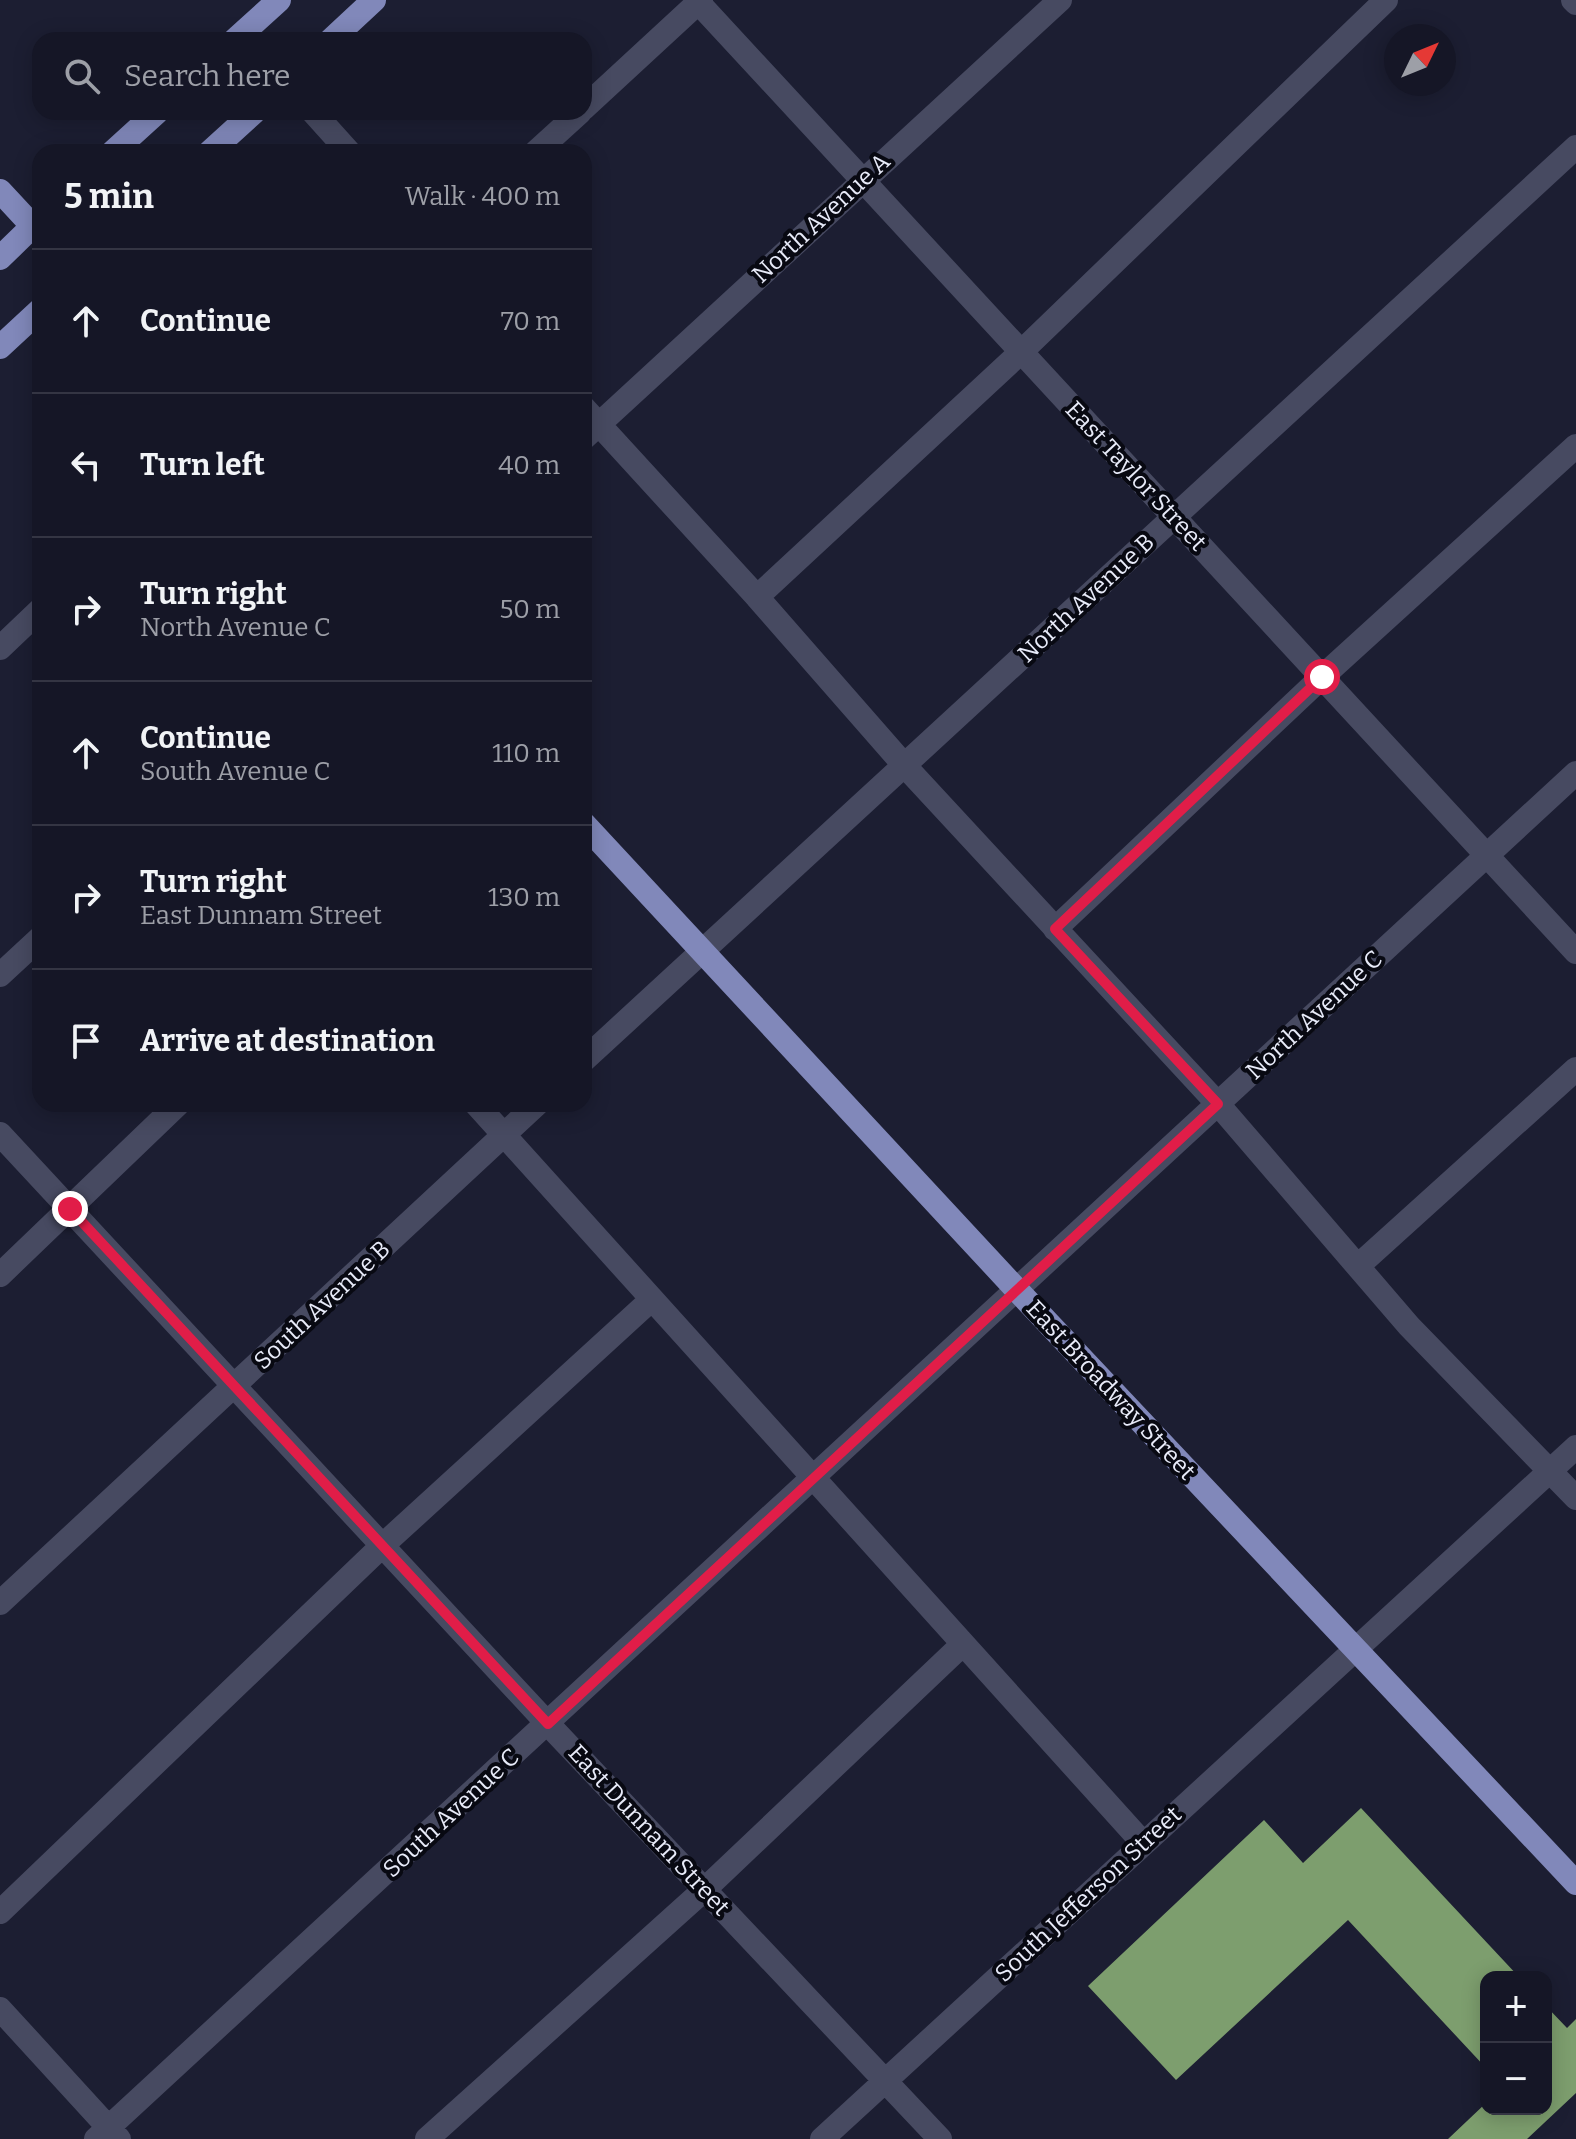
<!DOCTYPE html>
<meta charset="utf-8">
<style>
body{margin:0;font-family:Bitter,serif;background:#222332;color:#f1f3f6}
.controls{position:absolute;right:24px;bottom:24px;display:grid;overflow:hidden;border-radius:16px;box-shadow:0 4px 20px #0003}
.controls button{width:72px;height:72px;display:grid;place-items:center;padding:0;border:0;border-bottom:2px solid #343543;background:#151626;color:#f1f3f6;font:40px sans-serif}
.compass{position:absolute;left:1384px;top:24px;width:72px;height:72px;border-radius:50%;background:#151626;box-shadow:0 4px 20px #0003;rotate:47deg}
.stop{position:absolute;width:24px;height:24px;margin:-18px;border:6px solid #e11d48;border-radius:50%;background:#fff}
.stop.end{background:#e11d48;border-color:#fff;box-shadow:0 2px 8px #0008}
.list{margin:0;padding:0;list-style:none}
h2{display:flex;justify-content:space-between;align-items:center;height:104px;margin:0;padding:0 32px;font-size:34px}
h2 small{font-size:26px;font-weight:400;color:#9d9fa7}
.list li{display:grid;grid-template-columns:52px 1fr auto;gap:24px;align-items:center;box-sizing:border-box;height:144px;padding:0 32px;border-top:2px solid #343543}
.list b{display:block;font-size:30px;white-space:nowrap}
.list p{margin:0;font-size:26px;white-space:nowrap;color:#9d9fa7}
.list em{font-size:26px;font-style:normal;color:#9d9fa7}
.icon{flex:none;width:44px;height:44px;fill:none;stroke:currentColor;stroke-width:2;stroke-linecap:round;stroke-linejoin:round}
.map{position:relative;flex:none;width:1576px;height:2139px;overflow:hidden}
.search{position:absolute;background:#151626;box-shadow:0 4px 20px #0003;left:32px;top:32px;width:560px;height:88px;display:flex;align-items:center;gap:20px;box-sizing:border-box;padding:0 28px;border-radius:24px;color:#9d9fa7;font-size:30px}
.panel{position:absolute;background:#151626;box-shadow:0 4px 20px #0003;left:32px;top:144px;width:560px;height:968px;border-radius:24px}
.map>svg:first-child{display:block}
.building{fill:#7d9e6e}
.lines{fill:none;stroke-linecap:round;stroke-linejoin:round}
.minor{stroke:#474a61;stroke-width:24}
.major{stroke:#8188ba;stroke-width:24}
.route{stroke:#e11d48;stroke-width:10}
.labels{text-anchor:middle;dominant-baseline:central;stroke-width:8;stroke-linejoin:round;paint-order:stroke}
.street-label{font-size:24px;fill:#e8ebf9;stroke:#080912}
</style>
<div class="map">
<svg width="1576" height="2139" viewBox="0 0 1576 2139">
<rect width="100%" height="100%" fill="#1c1e32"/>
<path class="building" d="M1361,1808l158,169h-33v91l-138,-148 -172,160 -88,-94 176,-166 39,43z
M1546,2006l21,22 9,-9v74l-49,46h-79l38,-36v6h60z"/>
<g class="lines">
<path class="minor" d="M696,0l880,952
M1573,0l3,3
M584,108l117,-108
M313,112l36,40
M536,152l44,-40
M584,408l173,189 147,168 314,339 191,222 167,172
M584,438l476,-438
M757,597l264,-245 365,-352
M0,648l40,-38
M1055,929l267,-252 254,-231
M0,975l40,-37
M584,1060l992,-913
M476,1104l667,739
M0,1134l548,590 392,415
M1358,1266l218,-197
M0,1275l178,-171
M0,1603l537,-499
M0,1912l383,-367 268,-245
M0,2009l119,130
M96,2139l1480,-1366
M427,2139l278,-250 258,-245
M822,2139l754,-692"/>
<path class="major" d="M235,40l44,-40
M331,40l43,-40
M113,152l44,-40
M210,152l44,-40
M0,191l40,43
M0,258l40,-39
M0,347l40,-37
M584,824l433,466 559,593"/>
</g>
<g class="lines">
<path class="route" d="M70,1209l478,515 670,-620 -163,-175 267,-252"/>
</g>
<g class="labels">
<g class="street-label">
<text transform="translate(821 218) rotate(-43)">North Avenue A</text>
<text transform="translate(1136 476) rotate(47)">East Taylor Street</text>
<text transform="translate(1086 598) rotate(-43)">North Avenue B</text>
<text transform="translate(1314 1015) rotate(-43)">North Avenue C</text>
<text transform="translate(322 1305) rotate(-43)">South Avenue B</text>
<text transform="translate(1111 1390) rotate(47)">East Broadway Street</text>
<text transform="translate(451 1813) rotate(-43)">South Avenue C</text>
<text transform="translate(649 1830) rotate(47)">East Dunnam Street</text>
<text transform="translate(1088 1894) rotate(-43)">South Jefferson Street</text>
</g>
</g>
</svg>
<div class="controls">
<button>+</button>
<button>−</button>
</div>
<svg class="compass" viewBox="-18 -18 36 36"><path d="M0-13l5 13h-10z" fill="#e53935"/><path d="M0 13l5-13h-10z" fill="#9d9fa7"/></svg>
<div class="stop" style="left:1322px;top:677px"></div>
<div class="stop end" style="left:70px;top:1209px"></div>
<div class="search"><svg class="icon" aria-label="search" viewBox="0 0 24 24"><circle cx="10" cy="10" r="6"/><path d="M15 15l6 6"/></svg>Search here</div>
<section class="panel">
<h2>5 min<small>Walk · 400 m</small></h2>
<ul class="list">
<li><svg class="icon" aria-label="ahead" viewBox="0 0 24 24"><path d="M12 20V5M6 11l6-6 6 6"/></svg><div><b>Continue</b></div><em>70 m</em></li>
<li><svg class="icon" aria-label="left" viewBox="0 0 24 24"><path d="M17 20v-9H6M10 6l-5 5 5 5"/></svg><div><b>Turn left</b></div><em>40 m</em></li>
<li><svg class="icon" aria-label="right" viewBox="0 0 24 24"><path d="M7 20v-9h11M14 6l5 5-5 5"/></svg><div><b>Turn right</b><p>North Avenue C</p></div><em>50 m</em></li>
<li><svg class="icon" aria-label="ahead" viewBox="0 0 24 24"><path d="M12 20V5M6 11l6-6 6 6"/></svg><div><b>Continue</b><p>South Avenue C</p></div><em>110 m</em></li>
<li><svg class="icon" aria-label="right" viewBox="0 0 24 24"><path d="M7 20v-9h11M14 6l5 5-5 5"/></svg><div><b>Turn right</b><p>East Dunnam Street</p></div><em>130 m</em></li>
<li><svg class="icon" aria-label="arrive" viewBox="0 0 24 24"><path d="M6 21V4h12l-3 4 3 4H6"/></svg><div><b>Arrive at destination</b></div></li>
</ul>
</section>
</div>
